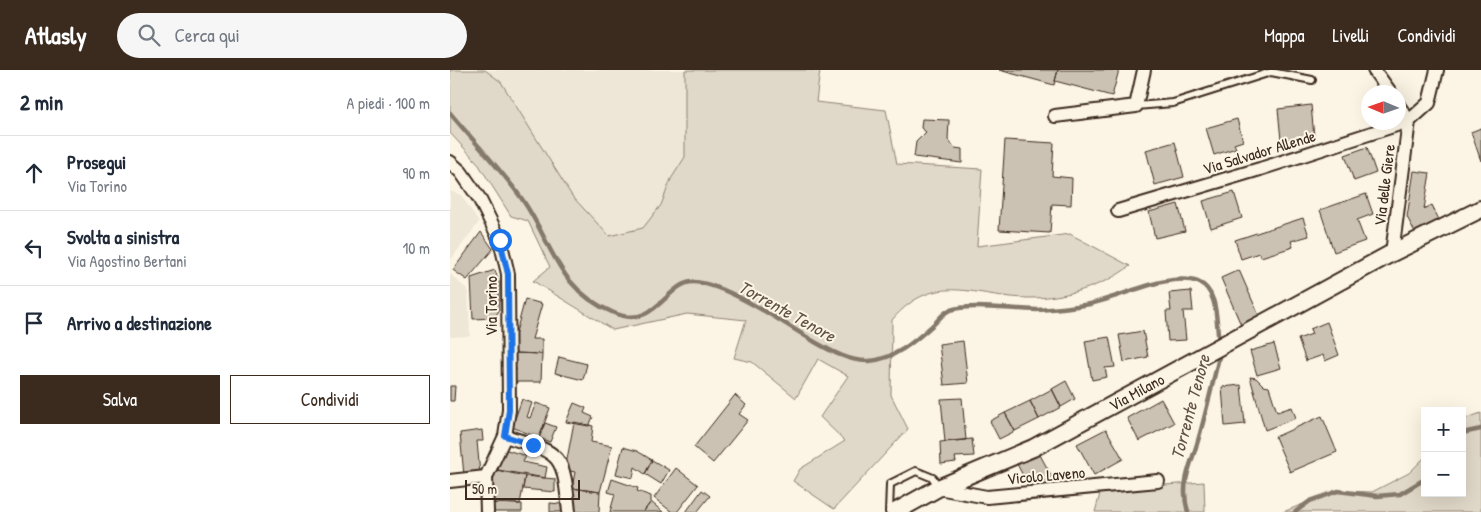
<!DOCTYPE html>
<html lang="it">
<meta charset="utf-8">
<style>
body{margin:0;font-family:"Patrick Hand",sans-serif;background:#f6f6f7;color:#1f2937}
.controls{position:absolute;right:15px;bottom:15px;display:grid;overflow:hidden;border-radius:0px;box-shadow:0 5px 20px #0002}
.controls button{width:45px;height:45px;display:grid;place-items:center;padding:0;border:0;border-bottom:1px solid #e0e1e3;background:#fff;color:#1f2937;font:25px sans-serif}
.compass{position:absolute;left:911px;top:15px;width:45px;height:45px;border-radius:50%;background:#fff;box-shadow:0 5px 20px #0002;rotate:272deg}
.scale{position:absolute;left:15px;bottom:12px;width:115px;box-sizing:border-box;padding-left:5px;border:2px solid #3b2a1e;border-top:0;font-size:14px;line-height:18px;white-space:nowrap;color:#3b2a1e;-webkit-text-stroke:4px #fcf5e5;paint-order:stroke}
.stop{position:absolute;width:15px;height:15px;margin:-11px;border:4px solid #1a73e8;border-radius:50%;background:#fff}
.stop.end{background:#1a73e8;border-color:#fff;box-shadow:0 1px 5px #0008}
.list{margin:0;padding:0;list-style:none}
h2{display:flex;justify-content:space-between;align-items:center;height:65px;margin:0;padding:0 20px;font-size:21px}
h2 small{font-size:16px;font-weight:400;color:#747a83}
.list li{display:grid;grid-template-columns:32px 1fr auto;gap:15px;align-items:center;box-sizing:border-box;height:75px;padding:0 20px;border-top:1px solid #e0e1e3}
.list b{display:block;font-size:19px;white-space:nowrap}
.list p{margin:0;font-size:16px;white-space:nowrap;color:#747a83}
.list em{font-size:16px;font-style:normal;color:#747a83}
.actions{display:flex;gap:10px;padding:15px 20px}
.actions a{flex:1;padding:11px 0;border:1px solid #3b2a1e;border-radius:0px;text-align:center;font-size:18px;color:#3b2a1e}
.actions .main{background:#3b2a1e;color:#fff}
.icon{flex:none;width:28px;height:28px;fill:none;stroke:currentColor;stroke-width:2;stroke-linecap:round;stroke-linejoin:round}
.map{position:relative;flex:none;width:1031px;height:442px;overflow:hidden}
header{display:flex;align-items:center;gap:30px;box-sizing:border-box;height:70px;padding:0 25px;background:#3b2a1e;color:#fff}
header strong{font-size:24px}
nav{display:flex;gap:28px;margin-inline-start:auto;font-size:18px}
.search{width:350px;height:45px;background:#f6f6f7;display:flex;align-items:center;gap:12px;box-sizing:border-box;padding:0 18px;border-radius:28px;color:#747a83;font-size:19px}
main{display:flex}
aside{flex:1;background:#fff}
.map>svg:first-child{display:block}
.built{fill:#eee6d6}
.green{fill:#e0d8c8;stroke:#8e8173}
.lines{fill:none;stroke-linecap:round;stroke-linejoin:round}
.stream{stroke:#85796b;stroke-width:4.5}
.building{fill:#ccc2b3;stroke:#3b2a1e}
.service-casing{stroke:#3b2a1e;stroke-width:10}
.minor-casing{stroke:#3b2a1e;stroke-width:16}
.tertiary-casing{stroke:#3b2a1e;stroke-width:20}
.service{stroke:#fcf5e5;stroke-width:6}
.minor{stroke:#fcf5e5;stroke-width:12}
.tertiary{stroke:#fcf5e5;stroke-width:16}
.route{stroke:#1a73e8;stroke-width:6}
.labels{text-anchor:middle;dominant-baseline:central;stroke-width:4;stroke-linejoin:round;paint-order:stroke}
.street-label{font-size:16px;fill:#3b2a1e;stroke:#fcf5e5}
.water-label{font-size:18px;font-style:italic;fill:#605144;stroke:#fcf5e5}
</style>
<header>
<strong>Atlasly</strong>
<div class="search"><svg class="icon" aria-label="search" viewBox="0 0 24 24"><circle cx="10" cy="10" r="6"/><path d="M15 15l6 6"/></svg>Cerca qui</div>
<nav><a>Mappa</a><a>Livelli</a><a>Condividi</a></nav>
</header>
<main>
<aside>
<h2>2 min<small>A piedi · 100 m</small></h2>
<ul class="list">
<li><svg class="icon" aria-label="ahead" viewBox="0 0 24 24"><path d="M12 20V5M6 11l6-6 6 6"/></svg><div><b>Prosegui</b><p>Via Torino</p></div><em>90 m</em></li>
<li><svg class="icon" aria-label="left" viewBox="0 0 24 24"><path d="M17 20v-9H6M10 6l-5 5 5 5"/></svg><div><b>Svolta a sinistra</b><p>Via Agostino Bertani</p></div><em>10 m</em></li>
<li><svg class="icon" aria-label="arrive" viewBox="0 0 24 24"><path d="M6 21V4h12l-3 4 3 4H6"/></svg><div><b>Arrivo a destinazione</b></div></li>
</ul>
<div class="actions"><a class="main">Salva</a><a>Condividi</a></div>
</aside>
<div class="map">
<svg width="1031" height="442" viewBox="0 0 1031 442">
<rect width="100%" height="100%" fill="#fcf5e5"/>
<filter id="ink" filterUnits="userSpaceOnUse"><feTurbulence type="fractalNoise" baseFrequency=".02" numOctaves="2"/><feDisplacementMap in="SourceGraphic" scale="10" xChannelSelector="R" yChannelSelector="G"/><feConvolveMatrix kernelMatrix="1 2 1 2 8 2 1 2 1" color-interpolation-filters="sRGB"/></filter>
<g filter="url(#ink)">
<path class="built" d="M35,0h200v87l-14,22 -12,29 -16,20 -34,8 -37,-40 -71,-114z
M0,121l11,4 18,27 -29,39z
M0,204l18,16 2,46 -20,1z"/>
<path class="green" d="M0,0h35l16,12 71,114 37,40 34,-8 18,-23 10,-26 14,-22v-87h135l-4,32 70,8 11,54 85,5 -5,77 93,-12 60,32c-27,21 -67,32 -100,32 -56,0 -94,-29 -138,22l-1,75 17,34 -74,80 -41,-28 7,-12 45,-28 -25,-24 28,-41 -30,-17 -22,39 -44,-36 -18,-4 12,-38 -59,-6 -74,16 -80,-49 17,-14 -22,-46 -17,-5 -34,-54 -27,-29z
M1031,343v99h-198l53,-21 36,1 37,-19 16,-16v36h37v-73z
M754,412l1,30h-110l6,-22z"/>
<g class="lines">
<path class="stream" d="M0,43c24,29 51,56 72,86 31,44 34,90 92,114 42,18 53,-32 80,-31 33,2 91,42 121,60 16,9 35,20 54,19 27,-2 47,-21 66,-38 4,-4 9,-11 15,-13 19,-7 64,0 87,0 17,-1 36,-3 53,-6 29,-6 80,-33 108,-22 21,8 18,42 21,61
M1012,363l19,-4
M738,442c-9,-30 4,-48 11,-75 8,-28 14,-56 21,-84
M845,442l15,-11 28,-10 39,5 23,-2 25,-15"/>
</g>
<path class="building" d="M549,0h59l-4,15z
M608,0h61l-7,26 -57,-15z
M861,35l3,32 -33,3 -3,-31z
M472,49l27,1 -1,20 7,8 7,1v14l-48,-6 2,-15 10,-10 -5,-4z
M787,49l6,22 -9,3 2,4 -22,7 -8,-27z
M1031,58v33l-10,-29z
M555,70l49,3 -2,33 20,2 -1,27 -19,-1 -2,29 -51,-3z
M725,72l9,35 -29,8 -9,-35z
M917,77l9,26 -22,8 -9,-26z
M964,101l16,2 -6,36 8,-4 8,17 -24,12 -9,-17z
M784,122l8,26 -31,10 -8,-27z
M916,124l7,20 -16,6 8,21 -31,11 -14,-42z
M728,134l7,27 -30,7 -6,-26z
M853,148l6,18 -18,5 2,6 -32,10 -2,-4 -18,6 -6,-19z
M31,162l12,17 -26,31 -14,-10z
M45,200l4,12v29l-5,7 -21,1 -2,-41z
M789,200l21,48 -19,7 -20,-47z
M741,221l2,20h-10l3,29 -18,1 -2,-30h5l-2,-18z
M75,229l17,5 -10,35h10v15l-28,-1 1,-17z
M877,252l12,33 -14,6 -2,-6 -17,6 -8,-22 14,-5 -2,-5z
M693,261l5,26 -24,5 -5,-27z
M659,267l6,30 -10,1 2,9 -15,3 -7,-39z
M513,271l5,42 -24,2 -5,-41z
M824,274l7,24 -24,7 -7,-24z
M64,283l28,1 -1,28h-27z
M109,287l28,7 -4,16 -28,-7z
M800,307l6,1 8,8 5,1 8,25 15,-5 4,11 -31,12z
M616,311l9,18 -14,8 -9,-18z
M791,315l4,39 -20,2 -3,-39z
M0,316h5l-1,15h-4z
M602,319l9,18 -22,12 -9,-18z
M285,325l11,10 -7,9 9,6 -35,43 -19,-16z
M512,328l4,42 -21,2 -4,-43z
M72,329l10,4 -5,14 3,1 6,-15 14,5 -11,30 -27,-11z
M711,329l13,24 -35,18 -12,-23z
M580,331l9,18 -24,12 -10,-18z
M124,333l12,5 -2,5 9,4 -4,9 -23,-4z
M555,343l10,18 -16,8 -9,-18z
M872,346l15,36 -47,20 -15,-35z
M124,352l19,4 -2,16 21,4 -12,46 -28,-4 3,-16 -10,-2z
M95,353l11,4 -6,15 -11,-4z
M656,359l17,30 -29,16 -17,-31z
M32,360l1,11h-6l3,33 -16,2 -4,-43z
M522,369l2,17 -19,1 1,5 -15,2 -1,-22z
M173,377l14,4 15,9 -7,14 -10,-7 -2,11 -17,-4z
M54,379l22,7 -3,6 24,5 -2,11 -47,-8z
M589,383l13,24 -22,12 -13,-25z
M202,390l17,10 -8,14 -16,-10z
M226,398l22,17 -21,27h-5l-18,-14z
M41,399l34,7 -5,28 -27,-1z
M75,406l30,3v13l-32,-3z
M162,409l26,9 -1,3 14,5v6l-8,10h-33l5,-18 -7,-2z
M122,418l28,4 -1,20h-27z
M252,420l8,6 -13,16h-11z
M201,432l12,10h-20z
M43,433l29,1v8h-29z
M100,433l11,1 3,2v6h-14z"/>
<g class="lines">
<defs>
<path id="service" d="M686,36l37,-3 98,-31 41,8
M439,442l1,-28 26,-13 17,7 5,9"/>
<path id="minor" d="M924,0l16,22
M948,35l11,16
M605,46l81,-10 8,-36
M0,92l11,10 18,26 21,42 8,34 1,136 -4,26 -19,41 1,35
M668,141l142,-42 149,-48 20,-18 8,-33
M942,183l17,-132
M55,366c57,18 58,16 64,76
M0,411l36,-4
M488,418l49,9 171,-16"/>
<g id="tertiary">
<path id="s1" d="M445,442l43,-24 95,-40 359,-195 89,-44"/>
</g>
</defs>
<use href="#service" class="service-casing"/>
<use href="#minor" class="minor-casing"/>
<use href="#tertiary" class="tertiary-casing"/>
<use href="#service" class="service"/>
<use href="#minor" class="minor"/>
<use href="#tertiary" class="tertiary"/>
</g>
</g>
<g class="lines" filter="url(#ink)">
<path class="route" d="M50,170l8,34 1,136 -4,26 28,9"/>
</g>
<g class="labels">
<g class="street-label">
<text transform="translate(809 82) rotate(-17)">Via Salvador Allende</text>
<text transform="translate(934 115) rotate(-83)">Via delle Giere</text>
<text transform="translate(41 236) rotate(-90)">Via Torino</text>
<text stroke="none"><textPath href="#s1" startOffset="270">Via Milano</textPath></text>
<text transform="translate(596 405) rotate(-5)">Vicolo Laveno</text>
</g>
<g class="water-label">
<text transform="translate(337 241) rotate(29)">Torrente Tenore</text>
<text transform="translate(740 337) rotate(-75)">Torrente Tenore</text>
</g>
</g>
</svg>
<div class="controls">
<button>+</button>
<button>−</button>
</div>
<svg class="compass" viewBox="-18 -18 36 36"><path d="M0-13l5 13h-10z" fill="#e53935"/><path d="M0 13l5-13h-10z" fill="#747a83"/></svg>
<div class="scale">50 m</div>
<div class="stop" style="left:50px;top:170px"></div>
<div class="stop end" style="left:83px;top:375px"></div>
</div>
</main>
